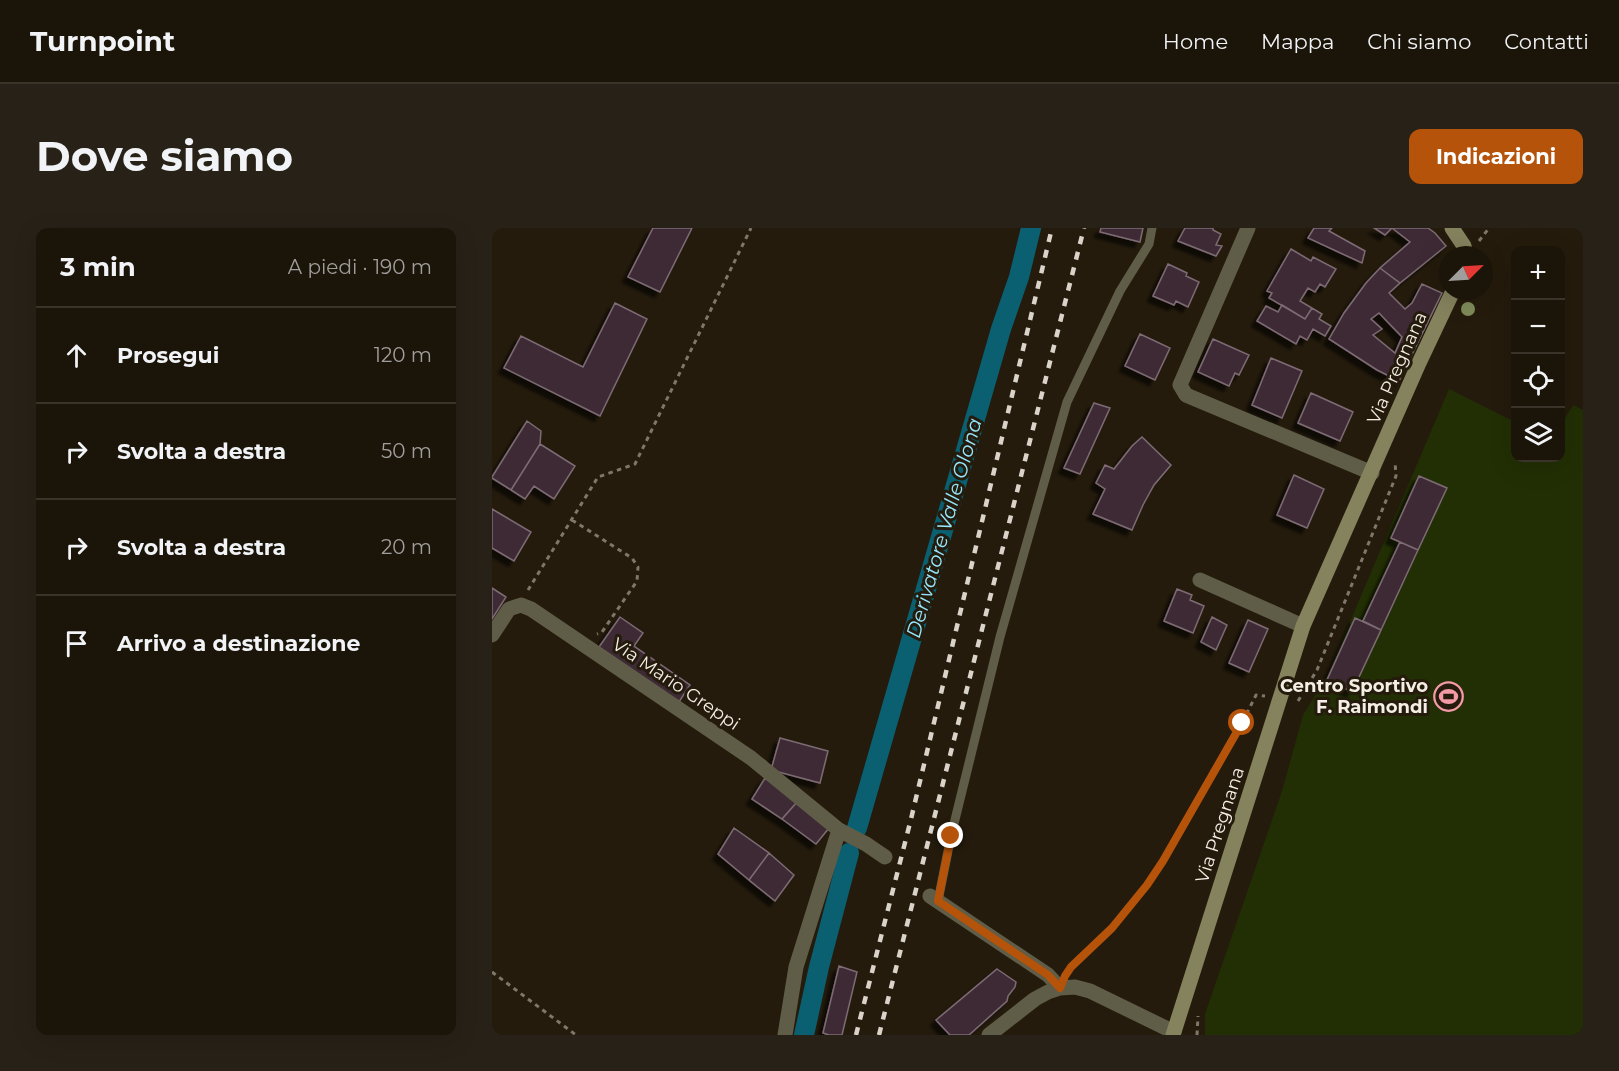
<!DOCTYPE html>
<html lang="it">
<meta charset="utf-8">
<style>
body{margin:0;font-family:Montserrat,sans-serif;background:#282117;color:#f1f3f6}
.controls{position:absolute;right:18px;top:18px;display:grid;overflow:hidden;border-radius:12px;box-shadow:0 6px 24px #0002}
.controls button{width:54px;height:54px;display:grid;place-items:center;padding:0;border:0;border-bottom:2px solid #39332a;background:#1b1409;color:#f1f3f6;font:30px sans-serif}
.compass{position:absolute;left:947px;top:18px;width:54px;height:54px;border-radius:50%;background:#1b1409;box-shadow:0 6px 24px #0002;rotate:66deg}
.stop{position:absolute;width:18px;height:18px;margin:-14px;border:4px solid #b45309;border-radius:50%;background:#fff}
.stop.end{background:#b45309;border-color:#fff;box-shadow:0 2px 6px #0008}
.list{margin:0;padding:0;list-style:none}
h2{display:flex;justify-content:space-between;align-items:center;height:78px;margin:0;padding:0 24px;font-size:26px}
h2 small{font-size:20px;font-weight:400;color:#a09e9c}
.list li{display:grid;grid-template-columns:39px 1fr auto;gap:18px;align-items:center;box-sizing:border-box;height:96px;padding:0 24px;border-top:2px solid #39332a}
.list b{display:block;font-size:22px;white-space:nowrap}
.list em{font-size:20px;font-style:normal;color:#a09e9c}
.icon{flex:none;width:33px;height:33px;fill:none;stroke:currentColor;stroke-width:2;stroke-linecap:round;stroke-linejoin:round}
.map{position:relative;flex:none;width:1091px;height:807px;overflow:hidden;border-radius:12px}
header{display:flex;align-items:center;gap:36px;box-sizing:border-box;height:84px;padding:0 30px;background:#1b1409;border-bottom:2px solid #39332a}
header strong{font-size:28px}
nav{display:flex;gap:33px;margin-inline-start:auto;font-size:21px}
.intro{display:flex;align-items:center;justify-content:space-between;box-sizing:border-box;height:144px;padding:0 36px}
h1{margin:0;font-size:42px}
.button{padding:15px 27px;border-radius:12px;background:#b45309;color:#fff;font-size:21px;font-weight:700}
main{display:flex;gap:36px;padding:0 36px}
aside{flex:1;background:#1b1409;border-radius:12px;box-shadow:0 6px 24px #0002}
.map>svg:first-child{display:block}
.green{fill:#222f04}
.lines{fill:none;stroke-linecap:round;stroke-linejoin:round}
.canal{stroke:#0a5f70;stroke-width:20}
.building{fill:#3c2c35;stroke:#7e6b75;stroke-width:1.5;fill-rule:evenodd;filter:url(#shadow)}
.path{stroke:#7f776a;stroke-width:3;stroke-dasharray:4.5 4.5;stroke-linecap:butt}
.lane{stroke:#5f5d47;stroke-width:9}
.street{stroke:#5f5d47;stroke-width:15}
.secondary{stroke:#85825e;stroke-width:15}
.rail{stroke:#dad3c9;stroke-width:4.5;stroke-dasharray:8 8;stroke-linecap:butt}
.tree{fill:#7e8a58}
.route{stroke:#b45309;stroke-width:8}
.labels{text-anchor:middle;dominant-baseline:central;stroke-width:6;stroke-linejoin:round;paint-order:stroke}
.street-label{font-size:18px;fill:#f4eee4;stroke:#241b0c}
.poi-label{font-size:18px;font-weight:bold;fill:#f4eee4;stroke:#241b0c;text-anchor:end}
.water-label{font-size:20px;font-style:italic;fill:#95e7fd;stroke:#241b0c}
</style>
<header>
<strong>Turnpoint</strong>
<nav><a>Home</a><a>Mappa</a><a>Chi siamo</a><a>Contatti</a></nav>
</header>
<div class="intro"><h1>Dove siamo</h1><a class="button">Indicazioni</a></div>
<main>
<aside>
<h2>3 min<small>A piedi · 190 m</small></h2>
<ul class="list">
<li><svg class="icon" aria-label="ahead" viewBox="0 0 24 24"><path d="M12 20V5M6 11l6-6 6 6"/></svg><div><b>Prosegui</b></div><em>120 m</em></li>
<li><svg class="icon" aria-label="right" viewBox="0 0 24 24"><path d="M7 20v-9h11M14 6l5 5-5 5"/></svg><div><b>Svolta a destra</b></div><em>50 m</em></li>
<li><svg class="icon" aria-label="right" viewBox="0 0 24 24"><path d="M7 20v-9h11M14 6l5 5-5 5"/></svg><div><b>Svolta a destra</b></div><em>20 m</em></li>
<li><svg class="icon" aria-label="arrive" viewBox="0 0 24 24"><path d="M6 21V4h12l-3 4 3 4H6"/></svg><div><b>Arrivo a destinazione</b></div></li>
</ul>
</aside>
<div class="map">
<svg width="1091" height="807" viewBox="0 0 1091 807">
<defs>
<filter id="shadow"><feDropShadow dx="-5.5" dy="5.5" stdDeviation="1.5" flood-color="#0009"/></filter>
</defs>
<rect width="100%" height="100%" fill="#241b0c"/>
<path class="green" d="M957,161l66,33v36h45l1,-33 12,-20 10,5v625h-378v-21l77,-223 21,-76 23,-37z"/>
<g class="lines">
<path class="canal" d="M365,600l144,-499 18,-52 12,-49
M312,807l15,-68 30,-114"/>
</g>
<path class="building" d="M161,0h39l-32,64 -32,-15z
M609,0h42l-3,14 -40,-10z
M693,0h28v2l8,4 -5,11 6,1 -6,10 -38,-15z
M822,0h18l-3,3 36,20 -3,12 -54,-25z
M882,0h18l-7,7z
M900,0h36l7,5 11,13 -46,37 -20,-15 30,-26z
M799,21l20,12 2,-4 23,12 -11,18 -5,-3 -5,8 -7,-4 -8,13 12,7 -7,11 -36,-21 3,-5 -5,-2z
M676,36l19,9 -1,3 13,6 -11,25 -12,-6 -2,4 -21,-9z
M888,40l20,15 -11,10 16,16 7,-6 10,-19 20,9 -43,88 -22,-11 -48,-31 15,-26 22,-30zM887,85l23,24 -7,16 -22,-18 9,-6 -11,-10z
M123,75l32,16 -47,97 -96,-48 17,-32 62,31z
M790,77l23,14 7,-11 10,6 -3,5 12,7 -6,10 -12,-7 -6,11 -7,-4 -4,8 -39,-23 9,-15 12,6z
M648,106l30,14 -15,32 -30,-14z
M721,111l36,16 -10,20 -4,-2 -6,13 -31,-14z
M779,130l31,13 -20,47 -30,-13z
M819,165l42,19 -13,29 -42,-18z
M602,175l16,5 -30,66 -16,-6z
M35,193l14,10 -1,13 -29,46 -19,-12v-1z
M650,209l29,28 -17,20 -11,20 -11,25 -39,-16 12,-25 -9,-6 9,-18 9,4 18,-23z
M48,216l35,22 -21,33 -20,-13 -9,13 -14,-9z
M802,247l30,14 -17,39 -30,-13z
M927,248l28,12 -29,62 -27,-12z
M0,281l39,23 -17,29 -22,-13z
M908,314l18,8 -37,80 -18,-9z
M0,360l14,9 -14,22z
M685,361l15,6 -2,5 14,6 -11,27 -29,-12z
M128,389l23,16 -9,13 56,39 -11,17 -80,-55z
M720,389l15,8 -11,25 -15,-8z
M863,390l26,12 -29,62 -25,-12z
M756,392l20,9 -19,43 -20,-9z
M288,510l48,13 -8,32 -49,-13z
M273,550l32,24 -15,17 -30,-20z
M305,574l32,26 -13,16 -34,-25z
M242,600l35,25 -20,27 -31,-26z
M277,625l25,22 -19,26 -26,-21z
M347,738l18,6 -15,63h-13l-6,-2z
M505,741l19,13 -1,5 -7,9 -1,5 -38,34h-19l-14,-15z"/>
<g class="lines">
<path class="path" d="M987,13l10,-13
M80,292l60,38 6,9 -1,14 -35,51 -5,2
M36,362l70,-113 37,-13 116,-236
M806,473l19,-31 79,-194 -1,-14
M576,743l44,-43 35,-43 16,-24 79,-138 14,-28 9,1
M0,744l84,63
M705,807l1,-19"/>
<path class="lane" d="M446,673l13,-65 49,-199 67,-235 53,-111 29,-47 3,-16"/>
<path class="street" d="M756,0l-68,157 6,10 186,78
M708,352l103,46
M0,407l17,-26 12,-4 10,4 220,149 88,72 -43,137 -11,68
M347,602l27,14 19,13
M438,668l118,79 12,13
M497,807l46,-36 13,-7 12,-4 15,-1 15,4 84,41"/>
<path class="secondary" d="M960,0l12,18 2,9
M681,807l130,-409 116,-263 34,-72"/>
<path class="rail" d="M364,807l55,-216 141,-591
M387,807l205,-807"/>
</g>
<circle class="tree" cx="976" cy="81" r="7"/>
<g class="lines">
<path class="route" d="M459,608l-13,65 110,74 12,13 5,-12 6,-9 41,-39 35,-43 16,-24 79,-138"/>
</g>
<defs>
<symbol id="stadium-ring" viewBox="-11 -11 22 22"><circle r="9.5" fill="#241b0c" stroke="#f49aa6" stroke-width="1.5"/><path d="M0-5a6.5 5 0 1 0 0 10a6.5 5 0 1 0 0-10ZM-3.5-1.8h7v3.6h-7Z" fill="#f49aa6"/></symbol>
</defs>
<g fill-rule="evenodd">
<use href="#stadium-ring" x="940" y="452" width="33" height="33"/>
</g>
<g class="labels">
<g class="street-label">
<text transform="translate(905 140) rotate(-66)">Via Pregnana</text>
<text transform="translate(184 456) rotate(34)">Via Mario Greppi</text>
<text transform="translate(728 597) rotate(-72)">Via Pregnana</text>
</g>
<g class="poi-label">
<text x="936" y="458">Centro Sportivo<tspan x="936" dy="21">F. Raimondi</tspan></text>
</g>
<g class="water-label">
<text transform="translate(452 300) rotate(-74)">Derivatore Valle Olona</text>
</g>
</g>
</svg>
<div class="controls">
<button>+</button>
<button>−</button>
<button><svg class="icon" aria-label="locate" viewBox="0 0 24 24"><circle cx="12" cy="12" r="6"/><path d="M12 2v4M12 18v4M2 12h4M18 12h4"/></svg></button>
<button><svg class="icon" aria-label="layers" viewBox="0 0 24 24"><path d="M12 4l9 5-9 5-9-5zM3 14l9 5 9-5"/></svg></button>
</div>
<svg class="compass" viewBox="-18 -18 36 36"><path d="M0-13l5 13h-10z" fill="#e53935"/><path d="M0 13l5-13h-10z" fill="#a09e9c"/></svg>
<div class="stop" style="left:750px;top:495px"></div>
<div class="stop end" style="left:459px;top:608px"></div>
</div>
</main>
